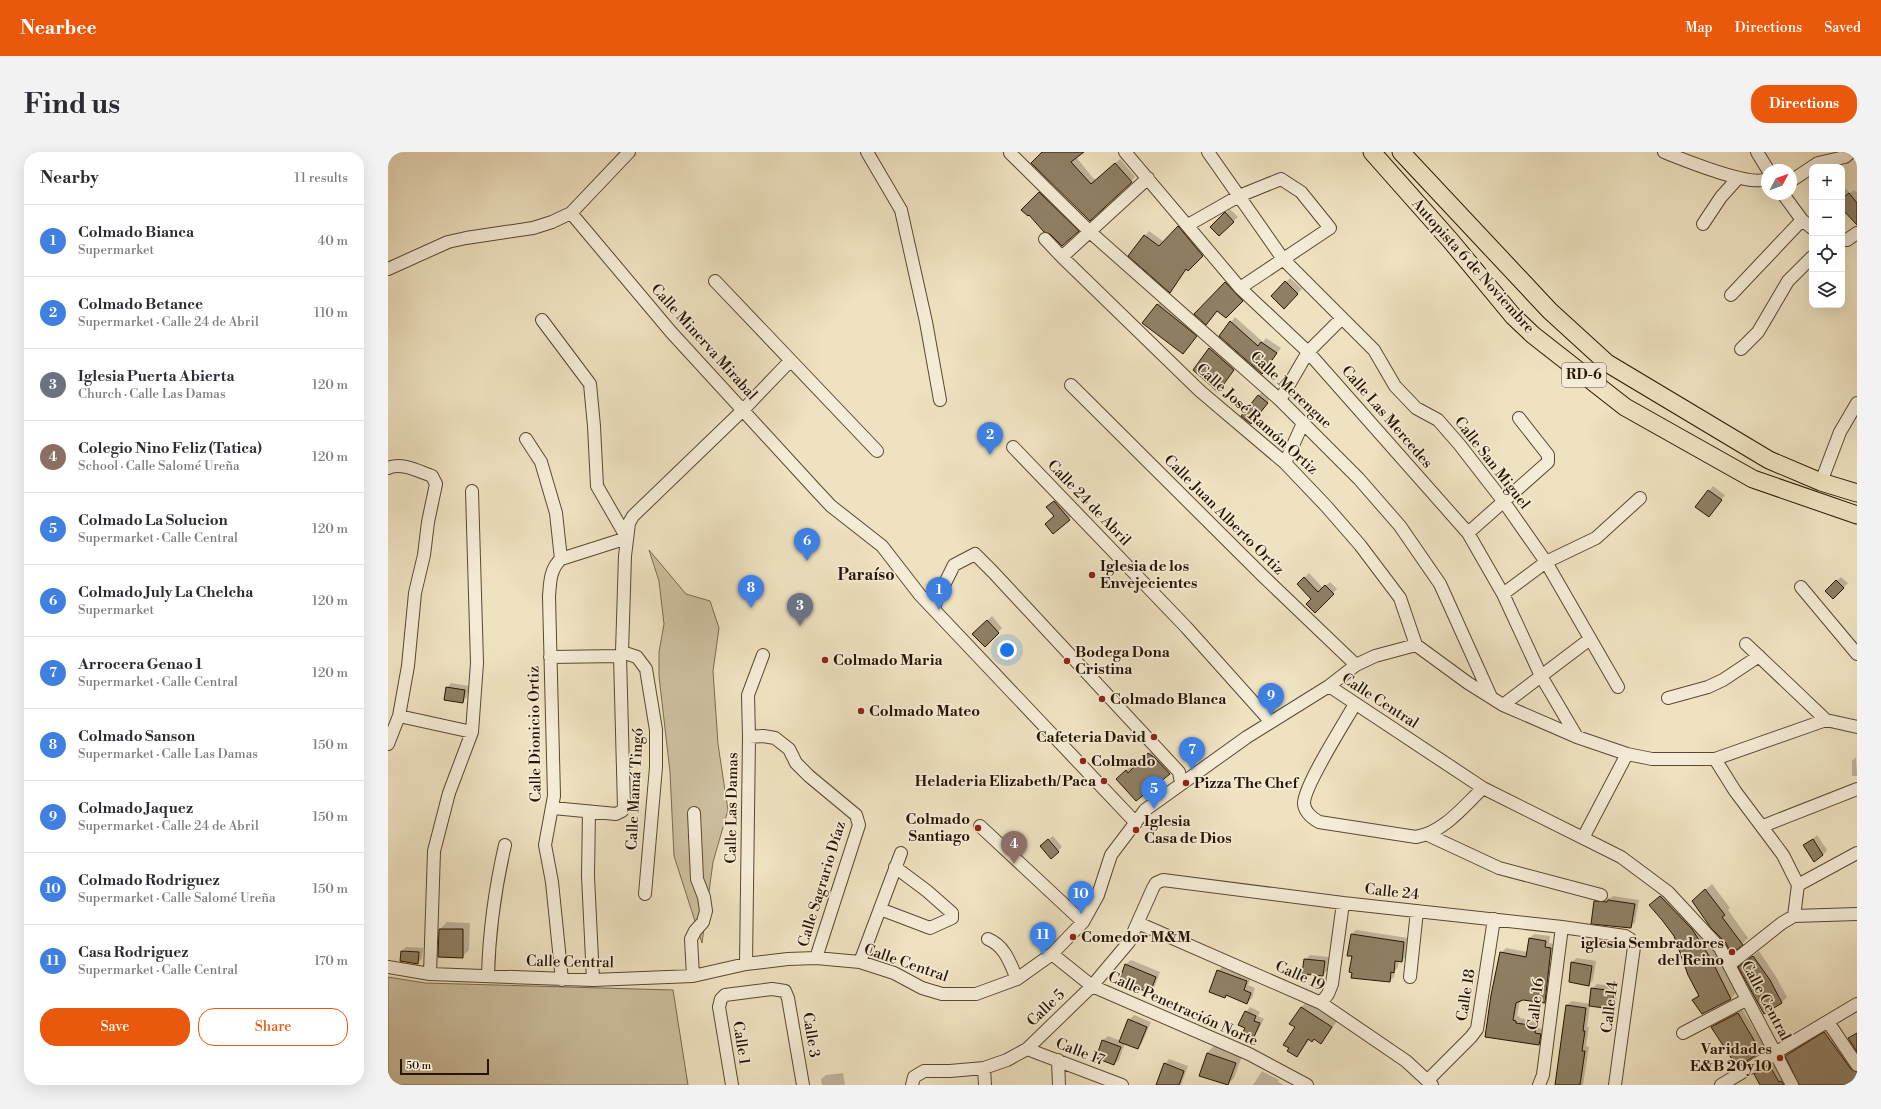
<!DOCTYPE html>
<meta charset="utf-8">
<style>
body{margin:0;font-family:"Libre Bodoni",serif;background:#f2f2f3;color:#2b2b33}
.controls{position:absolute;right:12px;top:12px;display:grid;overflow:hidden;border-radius:8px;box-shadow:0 4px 16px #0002}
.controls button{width:36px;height:36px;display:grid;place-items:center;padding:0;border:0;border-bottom:1px solid #e1e1e2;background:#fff;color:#2b2b33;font:20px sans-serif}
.compass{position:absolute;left:1373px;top:12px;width:36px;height:36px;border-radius:50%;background:#fff;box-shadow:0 4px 16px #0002;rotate:49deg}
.scale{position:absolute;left:12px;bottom:10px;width:89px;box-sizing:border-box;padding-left:4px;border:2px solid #271501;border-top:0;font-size:11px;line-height:14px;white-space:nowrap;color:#271501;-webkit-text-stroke:3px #f5ecd7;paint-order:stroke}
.you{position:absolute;left:619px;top:498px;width:14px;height:14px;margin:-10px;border:3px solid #fff;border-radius:50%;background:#1a73e8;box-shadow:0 0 0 6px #1a73e833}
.badge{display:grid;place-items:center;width:26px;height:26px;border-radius:50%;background:#ea580c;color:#fff;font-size:13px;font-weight:700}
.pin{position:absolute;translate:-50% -33px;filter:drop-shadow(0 1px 2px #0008)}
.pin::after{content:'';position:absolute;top:21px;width:14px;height:12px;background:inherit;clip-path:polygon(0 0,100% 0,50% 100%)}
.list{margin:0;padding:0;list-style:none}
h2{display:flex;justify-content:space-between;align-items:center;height:52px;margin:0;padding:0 16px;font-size:17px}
h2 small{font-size:13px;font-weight:400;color:#7c7c81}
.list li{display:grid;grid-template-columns:26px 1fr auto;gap:12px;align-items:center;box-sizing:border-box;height:72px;padding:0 16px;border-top:1px solid #e1e1e2}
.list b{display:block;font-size:15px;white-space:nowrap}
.list p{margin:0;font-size:13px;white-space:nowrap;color:#7c7c81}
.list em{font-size:13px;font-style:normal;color:#7c7c81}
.actions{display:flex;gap:8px;padding:12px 16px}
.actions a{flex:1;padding:9px 0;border:1px solid #ea580c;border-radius:16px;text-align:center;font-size:14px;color:#ea580c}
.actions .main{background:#ea580c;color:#fff}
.icon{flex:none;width:22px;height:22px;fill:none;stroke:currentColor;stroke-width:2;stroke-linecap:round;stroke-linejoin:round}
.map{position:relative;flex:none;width:1469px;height:933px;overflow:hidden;border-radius:16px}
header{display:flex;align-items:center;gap:24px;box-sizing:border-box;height:56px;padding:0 20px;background:#ea580c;color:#fff}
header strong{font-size:19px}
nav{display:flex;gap:22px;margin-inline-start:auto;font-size:14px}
.intro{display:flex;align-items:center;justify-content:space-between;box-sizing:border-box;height:96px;padding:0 24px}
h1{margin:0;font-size:28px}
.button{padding:10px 18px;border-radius:16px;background:#ea580c;color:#fff;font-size:14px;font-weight:700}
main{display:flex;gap:24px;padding:0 24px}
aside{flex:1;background:#fff;border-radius:16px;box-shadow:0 4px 16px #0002}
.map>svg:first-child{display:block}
.green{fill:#cdbfa0;stroke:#7a6a50}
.shadow{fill:#0003}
.building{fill:#8f8065;stroke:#271501}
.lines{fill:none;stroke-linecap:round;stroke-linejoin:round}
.minor-casing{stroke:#594831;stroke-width:14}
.highway-casing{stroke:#271501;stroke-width:19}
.minor{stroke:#f5ecd7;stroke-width:12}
.highway{stroke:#efe2c1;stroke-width:17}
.poi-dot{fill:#8f2418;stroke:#f5ecd7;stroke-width:1.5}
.labels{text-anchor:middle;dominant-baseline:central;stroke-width:3.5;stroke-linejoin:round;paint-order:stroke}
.shield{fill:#f5ecd7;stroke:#655641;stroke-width:1}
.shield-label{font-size:14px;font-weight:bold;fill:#271501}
.street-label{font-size:15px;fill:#271501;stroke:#f5ecd7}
.poi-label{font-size:15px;font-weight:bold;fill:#271501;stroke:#f5ecd7;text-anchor:start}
.neighbourhood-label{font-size:16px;font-weight:bold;fill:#271501;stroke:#f5ecd7}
</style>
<header>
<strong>Nearbee</strong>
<nav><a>Map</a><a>Directions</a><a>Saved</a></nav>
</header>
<div class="intro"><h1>Find us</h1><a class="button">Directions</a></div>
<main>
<aside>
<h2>Nearby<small>11 results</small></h2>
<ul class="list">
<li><span class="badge" style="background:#3f7fe0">1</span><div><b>Colmado Bianca</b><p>Supermarket</p></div><em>40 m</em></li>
<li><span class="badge" style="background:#3f7fe0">2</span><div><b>Colmado Betance</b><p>Supermarket · Calle 24 de Abril</p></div><em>110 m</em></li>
<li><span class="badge" style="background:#6b7280">3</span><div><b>Iglesia Puerta Abierta</b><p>Church · Calle Las Damas</p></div><em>120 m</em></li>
<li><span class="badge" style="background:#8d6e63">4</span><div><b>Colegio Nino Feliz (Tatica)</b><p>School · Calle Salomé Ureña</p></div><em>120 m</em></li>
<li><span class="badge" style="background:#3f7fe0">5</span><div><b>Colmado La Solucion</b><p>Supermarket · Calle Central</p></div><em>120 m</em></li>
<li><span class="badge" style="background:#3f7fe0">6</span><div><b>Colmado July La Chelcha</b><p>Supermarket</p></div><em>120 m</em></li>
<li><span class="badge" style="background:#3f7fe0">7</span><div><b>Arrocera Genao 1</b><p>Supermarket · Calle Central</p></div><em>120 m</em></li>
<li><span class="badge" style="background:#3f7fe0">8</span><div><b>Colmado Sanson</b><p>Supermarket · Calle Las Damas</p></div><em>150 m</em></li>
<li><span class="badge" style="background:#3f7fe0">9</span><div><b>Colmado Jaquez</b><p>Supermarket · Calle 24 de Abril</p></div><em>150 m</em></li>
<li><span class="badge" style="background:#3f7fe0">10</span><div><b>Colmado Rodriguez</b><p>Supermarket · Calle Salomé Ureña</p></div><em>150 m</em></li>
<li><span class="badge" style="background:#3f7fe0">11</span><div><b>Casa Rodriguez</b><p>Supermarket · Calle Central</p></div><em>170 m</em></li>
</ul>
<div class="actions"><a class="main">Save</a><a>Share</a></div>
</aside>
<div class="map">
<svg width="1469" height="933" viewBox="0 0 1469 933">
<rect width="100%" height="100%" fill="#efe2c1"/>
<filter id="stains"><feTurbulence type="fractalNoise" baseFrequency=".005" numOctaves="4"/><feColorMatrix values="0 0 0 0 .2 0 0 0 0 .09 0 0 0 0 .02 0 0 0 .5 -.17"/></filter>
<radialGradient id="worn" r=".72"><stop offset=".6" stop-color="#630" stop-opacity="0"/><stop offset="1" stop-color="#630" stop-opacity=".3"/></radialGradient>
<path class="green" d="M261,398l37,44 24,7 9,27 -6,43 5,73 10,66 -15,52 -11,81 -28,-87 -4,-84 -11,-96v-24l5,-28 -5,-43z
M0,825l37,6 248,7 15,95h-300z"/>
<path class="shadow" d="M655,0h39l-6,5 17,21 4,2 23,-21 15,18 -45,43z
M1454,32l8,9 4,-3 3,3v30l-15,-16z
M656,37l38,37 -4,5 -55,-21z
M842,57l8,8 -19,18 -3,-13z
M795,71l24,28 -19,19 -1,-1 -17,22 -40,-35 19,-25 15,11z
M842,126l16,18 -20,21 -9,-7 -21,4z
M902,126l12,11 -18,18 -12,-11z
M774,148l38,31 -13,17 -30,-43z
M847,165l28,25 3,-4 15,10 -15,20 -46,-32z
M827,192l23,21 -20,25 -24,-20z
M875,239l8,7 -16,20 3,-22z
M1325,334l12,9 -12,16 -17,-4z
M671,345l15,17 -21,18 2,-16 -3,-13z
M921,421l14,15 7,-6 7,7 -22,22 -2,-12 -15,-15z
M1453,425l7,6 -15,15 -7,-7z
M604,464l10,12 -17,18 -11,-12z
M63,531l18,3 -2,11 -5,5 -15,-14z
M769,594l20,19 -41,34 -10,-28 8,-8 2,3z
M1468,605l1,19h-5v-15z
M1429,683l10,15 -4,5 -19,-9z
M665,684l9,11 -4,4 -12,-10z
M1324,732l18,24 -2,2 20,28 -6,6 -16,-2 -27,-47z
M1280,737l31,33 39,69 -7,7 -28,15 -10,-13 6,-6 -24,-59 -25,-30z
M1225,744l26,4 -4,22 -4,5 -36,-26 5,-4 11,1z
M59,770l23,1 -1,27 -7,7 -22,-28z
M968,778l52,8 -2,18 -4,5 -3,-1 -1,7 -3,4 -1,6 -4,4 -37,-25 -5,-1 4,-21z
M1146,782l16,2 -1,7 6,1 -6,54 -5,4 -21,-3 -3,1 -3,16 3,1v1l20,4 -1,6 6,1 -2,11 -4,4 -53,-8 15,-83 5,-5 22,4 2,-14z
M18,795l17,1 -1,10 -4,5 -17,-2 1,-10z
M1371,799l16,24 12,22 -5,5 -18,11 -24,-46z
M922,803l19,2 -2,13 -4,5 -18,-15z
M1189,806l19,3 -3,19 -4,5 -17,-23z
M743,808l29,12 -6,16 -4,4 -30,-12 6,-16z
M835,814l28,11 -3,8 7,3 -3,10 -5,5 -20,-8 -3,2 -6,-26z
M1209,832l21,3 -2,16 -4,5 -22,-3 -3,22h2l-3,19 3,1 -6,38h-27l11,-80 5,-4 18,3 2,-15z
M920,849l30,19 -17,23 -7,-5 -4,1 -7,10 -6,7 -1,-29 5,-20z
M862,855l10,5 -2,4 6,3 -6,12 -5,5 -7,-8v-16z
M1354,857l23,38 -4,5 -48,-25 4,-5z
M746,863l17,7 -9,21 -4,5 -13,-5 -6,17 -5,4 -17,-6 6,-18 5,-4 13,5 8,-21z
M1443,874l26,36v21l-4,2h-53l-14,-29 7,-7z
M826,894l28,10 -8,22 -7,7 -27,-10 7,-22z
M781,907l19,7 -7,19h-24l8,-21z
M1388,907l18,26h5h-38l-6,-11 7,-6z
M874,919l17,9 -1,2 6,3h-31z
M455,921l2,12h-23l-1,-6 5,-4z"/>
<path class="building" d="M654,0h42l-13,10 20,22 24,-21 17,19 -42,39 -59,-58z
M651,40l40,39 -17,15 -12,-12 -6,-2 -15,-17 -1,1 -7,-6z
M1461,41l8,10v22l-15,-16v-10z
M837,60l9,10 -15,14 -9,-9z
M790,74l25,30 -15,15 -2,-2 -16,24 -42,-37 16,-21 15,11z
M897,129l13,13 -14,15 -13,-13z
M837,130l18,19 -17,17 -9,-7 -11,14 -12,-11z
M769,152l40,32 -14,18 -41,-31z
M842,169l28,25 3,-4 16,11 -15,21 -43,-38z
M821,196l25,22 -16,22 -25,-22z
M870,243l10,8 -17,21 -10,-8z
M1320,338l14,10 -13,17 -14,-10z
M666,349l16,19 -17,14 -8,-10 9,-8 -8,-9z
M916,425l14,15 7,-7 9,9 -19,19 -9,-9 5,-5 -14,-15z
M1448,428l8,8 -11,11 -8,-8z
M599,468l12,13 -14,14 -13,-13z
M58,535l19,3 -2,13 -19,-3z
M760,601l7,5 15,16 -34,27 -20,-22 10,-9 2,3z
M660,687l11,13 -8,7 -11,-13z
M1425,687l10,16 -9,7 -11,-17z
M1317,737l20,26 -3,2 21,28 -12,9 -5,-11 -15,-15 -19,-27z
M1272,744l32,33 19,30 20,40 -29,15 -10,-14 7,-4 -11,-21 -14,-39 -12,-16 -13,-15z
M1220,748l27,4 -4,24 -40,-4 3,-23 13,1z
M51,777h24v29l-25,-1z
M963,782l53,8 -2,20 -7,-1 -1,12 -3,-1 -1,10 -39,-4 1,-5 -3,-1 3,-16h-5z
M1141,786l17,3 -1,6 6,1 -6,55 -22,-3 -7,3 -3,17 3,1v2l20,3 -1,7 6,1 -2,11 -54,-8 6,-42 9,-43 26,5z
M13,799l18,1 -1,12 -18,-3z
M1365,804l17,24 12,23 -18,11 -26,-47z
M916,807l21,2 -2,15 -21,-2z
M1183,810l21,4 -3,20 -20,-4z
M737,812l31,13 -6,16 -31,-12z
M829,818l30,11 -3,9 7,3 -4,11 -21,-9 -1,3 -16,-6z
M1203,836l23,3 -2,18 -23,-3z
M1178,853l20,3 -3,23h2l-3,20h3l-5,34h-25z
M913,855l31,20 -11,17 -7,-5 -2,3 -4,-3 -11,18 -10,-6 2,-3 -6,-3 12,-18 -6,-3z
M857,859l11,5 -2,5 6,2 -6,14 -11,-5 2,-4 -7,-3z
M1350,861l23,39 -24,15 -26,-40z
M740,867l19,8 -9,22 -19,-7z
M1436,880l27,37 6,3v11l-3,2h-55l-14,-29z
M1469,881v19l-9,-14z
M714,888l19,7 -7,18 -18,-7z
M819,901l29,10 -8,22 -29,-9z
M776,911l20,8 -5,14h-23z
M1381,913l10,17 2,-1 3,4h-24l-6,-11z"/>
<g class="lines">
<defs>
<path id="minor" d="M479,0l34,58 25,112 14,78
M737,0l115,136 68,64 160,181 35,61 38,82 36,61
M820,0l75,107 91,91 21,36 21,22 22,12 21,24 45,58 42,60 72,125
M1276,0c20,8 86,35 103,27
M1369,0l11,18
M622,1l80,79 190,168 79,79 41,47 40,58 51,113
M1403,29l27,-18 27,-6 6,-5
M1395,42l19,26 10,8
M183,61l100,119 145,158 15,16 51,40 38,49 216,228
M1315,72l18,-27 17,-19
M800,73l51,-29 42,-17 20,13 29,36 -90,60
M657,87l17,18 138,134 85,72 41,43 34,39 40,53 16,47
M1454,88h5l10,-7
M674,105l86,-79
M0,117l60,-27 18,-4 67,-10 19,-6 19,-9 58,-61
M327,129l162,170
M1343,143l71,-75
M154,168l48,64 4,42 3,60 30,52
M1353,197l17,-17 30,-51 24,-24
M683,233l192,191 93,89
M892,248l28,-48 34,-34
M138,287l15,23 15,51 5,46
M625,295l173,180 85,95
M897,311l18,-40
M0,316c14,-6 30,3 44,8l4,8 -8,38 -4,33 -9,38 -7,73 -9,50 -11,28
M1433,330l19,-50 17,-29
M1080,381l80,-71v-7l-29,-37
M1413,435l56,67
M1115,442l43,-32 50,-24 44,-40
M546,458l2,-9 18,-36 21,-11 18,18 186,200 2,11
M1358,492l80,76
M234,500l15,5 9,12 10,61v37l-11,127
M162,505l70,-1
M941,534l154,102 138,69 47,35 52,56 72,137
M1280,546l40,-11 15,-7 36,-24
M967,552c-10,18 -52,83 -51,100 1,9 8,14 15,18l97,15c28,-5 47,-30 67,-49
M1115,553l87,-66
M11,564l73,16
M361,585l14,-1 12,2 14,11 7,14 13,13 47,39 3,10 -43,133
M1327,607l20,32 48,64 15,30 -4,31
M165,656l63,6 6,-3 2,-4 -4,-151 2,-4 3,-96 4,-33 4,-7 110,-106 47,-49
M201,660l-1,64 5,104
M592,674l103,96
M1375,674l94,-37
M1040,683l71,33 102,27
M1195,686l44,-84
M1410,733l59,-32
M492,757l50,19 22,-10v-5l-25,-22 -32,-24
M750,771l183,80 85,58 26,24
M600,787c17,7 22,24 29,40
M664,802l40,32 157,68 58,31
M472,810l41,-109
M358,812l3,-227 -1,-42 15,-40
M1341,813l53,-42 12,-7 63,-2
M0,815l42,7 163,6 100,-4 53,-12 42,-5 28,-1 44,4 34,11 28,15 20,6h34l41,-15 35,-25 31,-32 15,-27 13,-40 34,-45 102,-73 82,-51 27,-21 19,-9 41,-11 52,38 35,22 74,32 50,17 25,5h63l111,-39 31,7
M42,822l4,-123 15,-58 23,-61 5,-69 -5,-172
M100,824c1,-44 7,-87 17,-131
M305,824l-2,-37 4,-8 8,-9 3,-11 -2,-14 -7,-18 -3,-66
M1022,825l7,-66
M174,828l-10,-98 -7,-37 9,-49 -5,-199c1,-15 1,-28 12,-38l66,-21
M933,851l7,-9 4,-10 11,-81
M1440,870l29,43
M1295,881l63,-33
M639,897l95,36
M670,908l1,25
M596,916l1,17
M1040,928l43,-43 6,-8 17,-110
M344,933l-13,-78 2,-8 4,-4 47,-6 13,2 3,7 15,87
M524,933l2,-8 10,-6h26l34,-3 23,-8 20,-11 65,-63 37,-44 24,-54 3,-5 7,-3 180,23 219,24 63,9 5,3 4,8 -19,138
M1151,933l4,-10 19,-148
M1333,933l136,-81"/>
<path id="highway" d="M984,0l78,88 63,76 20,19 92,72 128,72 104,36
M1013,0l149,159 57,52 162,97 52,22 36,11"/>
</defs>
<use href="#minor" class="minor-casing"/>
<use href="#highway" class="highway-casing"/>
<use href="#minor" class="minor"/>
<use href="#highway" class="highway"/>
</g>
<g class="poi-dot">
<circle cx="704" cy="423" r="4"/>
<circle cx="437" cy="508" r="4"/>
<circle cx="679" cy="509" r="4"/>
<circle cx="714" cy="547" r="4"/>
<circle cx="473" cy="559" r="4"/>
<circle cx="766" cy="585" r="4"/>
<circle cx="695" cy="609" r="4"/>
<circle cx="716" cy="629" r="4"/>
<circle cx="798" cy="631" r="4"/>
<circle cx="590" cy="676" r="4"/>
<circle cx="748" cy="678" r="4"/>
<circle cx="685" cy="785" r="4"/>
<circle cx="1344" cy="800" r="4"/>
<circle cx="1392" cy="906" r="4"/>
</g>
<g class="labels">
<rect class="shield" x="1174" y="211" width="44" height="24" rx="3"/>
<g class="shield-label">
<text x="1196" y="223">RD-6</text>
</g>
<g class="street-label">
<text transform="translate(1085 114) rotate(48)">Autopista 6 de Noviembre</text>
<text transform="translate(316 190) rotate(48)">Calle Minerva Mirabal</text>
<text transform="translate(903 238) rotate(43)">Calle Merengue</text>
<text transform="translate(999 265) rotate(49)">Calle Las Mercedes</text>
<text transform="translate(869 267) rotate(42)">Calle José Ramón Ortiz</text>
<text transform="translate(1104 311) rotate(52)">Calle San Miguel</text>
<text transform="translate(701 351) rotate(46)">Calle 24 de Abril</text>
<text transform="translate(836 363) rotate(45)">Calle Juan Alberto Ortiz</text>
<text transform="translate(992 549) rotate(33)">Calle Central</text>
<text transform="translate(147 582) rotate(-91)">Calle Dionicio Ortiz</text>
<text transform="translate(247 637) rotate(-87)">Calle Mamá Tingó</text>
<text transform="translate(344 656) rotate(-89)">Calle Las Damas</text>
<text transform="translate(434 732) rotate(-73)">Calle Sagrario Díaz</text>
<text transform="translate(1004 740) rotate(6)">Calle 24</text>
<text transform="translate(182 810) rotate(1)">Calle Central</text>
<text transform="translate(518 811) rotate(19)">Calle Central</text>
<text transform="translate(912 824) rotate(24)">Calle 19</text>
<text transform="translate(1078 843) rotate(-81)">Calle 18</text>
<text transform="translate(1378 849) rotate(62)">Calle Central</text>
<text transform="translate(1148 852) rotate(-83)">Calle 16</text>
<text transform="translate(1222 855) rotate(-83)">Calle 14</text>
<text transform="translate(658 856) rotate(-44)">Calle 5</text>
<text transform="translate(795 857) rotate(24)">Calle Penetración Norte</text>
<text transform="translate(423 883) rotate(81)">Calle 3</text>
<text transform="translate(353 891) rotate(81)">Calle 1</text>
<text transform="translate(692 900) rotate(21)">Calle 17</text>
</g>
<g class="poi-label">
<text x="712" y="414">Iglesia de los<tspan x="712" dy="17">Envejecientes</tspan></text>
<text x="687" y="500">Bodega Dona<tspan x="687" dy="17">Cristina</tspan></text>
<text x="445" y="508">Colmado Maria</text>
<text x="722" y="547">Colmado Blanca</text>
<text x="481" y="559">Colmado Mateo</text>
<text x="758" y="585" text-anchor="end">Cafeteria David</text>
<text x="703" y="609">Colmado</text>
<text x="708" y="629" text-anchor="end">Heladeria Elizabeth/ Paca</text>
<text x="806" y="631">Pizza The Chef</text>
<text x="582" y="667" text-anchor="end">Colmado<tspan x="582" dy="17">Santiago</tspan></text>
<text x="756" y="669">Iglesia<tspan x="756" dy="17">Casa de Dios</tspan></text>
<text x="693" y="785">Comedor M&amp;M</text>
<text x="1336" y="791" text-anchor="end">iglesia Sembradores<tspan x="1336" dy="17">del Reino</tspan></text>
<text x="1384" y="897" text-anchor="end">Varidades<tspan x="1384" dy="17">E&amp;B 20y10</tspan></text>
</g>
<g class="neighbourhood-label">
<text x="478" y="423">Paraíso</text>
</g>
</g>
<rect width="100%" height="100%" filter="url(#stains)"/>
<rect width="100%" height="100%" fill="url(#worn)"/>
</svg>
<div class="controls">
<button>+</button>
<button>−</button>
<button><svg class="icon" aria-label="locate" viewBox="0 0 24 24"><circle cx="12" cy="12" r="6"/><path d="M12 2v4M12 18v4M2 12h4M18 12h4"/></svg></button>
<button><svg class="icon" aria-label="layers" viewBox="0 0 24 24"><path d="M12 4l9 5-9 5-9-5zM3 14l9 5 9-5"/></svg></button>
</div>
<svg class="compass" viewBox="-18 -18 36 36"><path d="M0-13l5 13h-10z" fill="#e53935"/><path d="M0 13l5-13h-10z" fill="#7c7c81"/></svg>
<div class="scale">50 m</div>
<div class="you"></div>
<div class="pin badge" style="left:551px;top:458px;background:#3f7fe0">1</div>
<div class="pin badge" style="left:602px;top:303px;background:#3f7fe0">2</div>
<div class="pin badge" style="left:412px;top:474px;background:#6b7280">3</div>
<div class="pin badge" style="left:626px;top:712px;background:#8d6e63">4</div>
<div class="pin badge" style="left:766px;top:657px;background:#3f7fe0">5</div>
<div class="pin badge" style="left:419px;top:409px;background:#3f7fe0">6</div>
<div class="pin badge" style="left:804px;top:618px;background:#3f7fe0">7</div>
<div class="pin badge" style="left:363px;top:456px;background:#3f7fe0">8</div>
<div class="pin badge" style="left:883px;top:564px;background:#3f7fe0">9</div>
<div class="pin badge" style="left:693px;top:762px;background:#3f7fe0">10</div>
<div class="pin badge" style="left:655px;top:803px;background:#3f7fe0">11</div>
</div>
</main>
